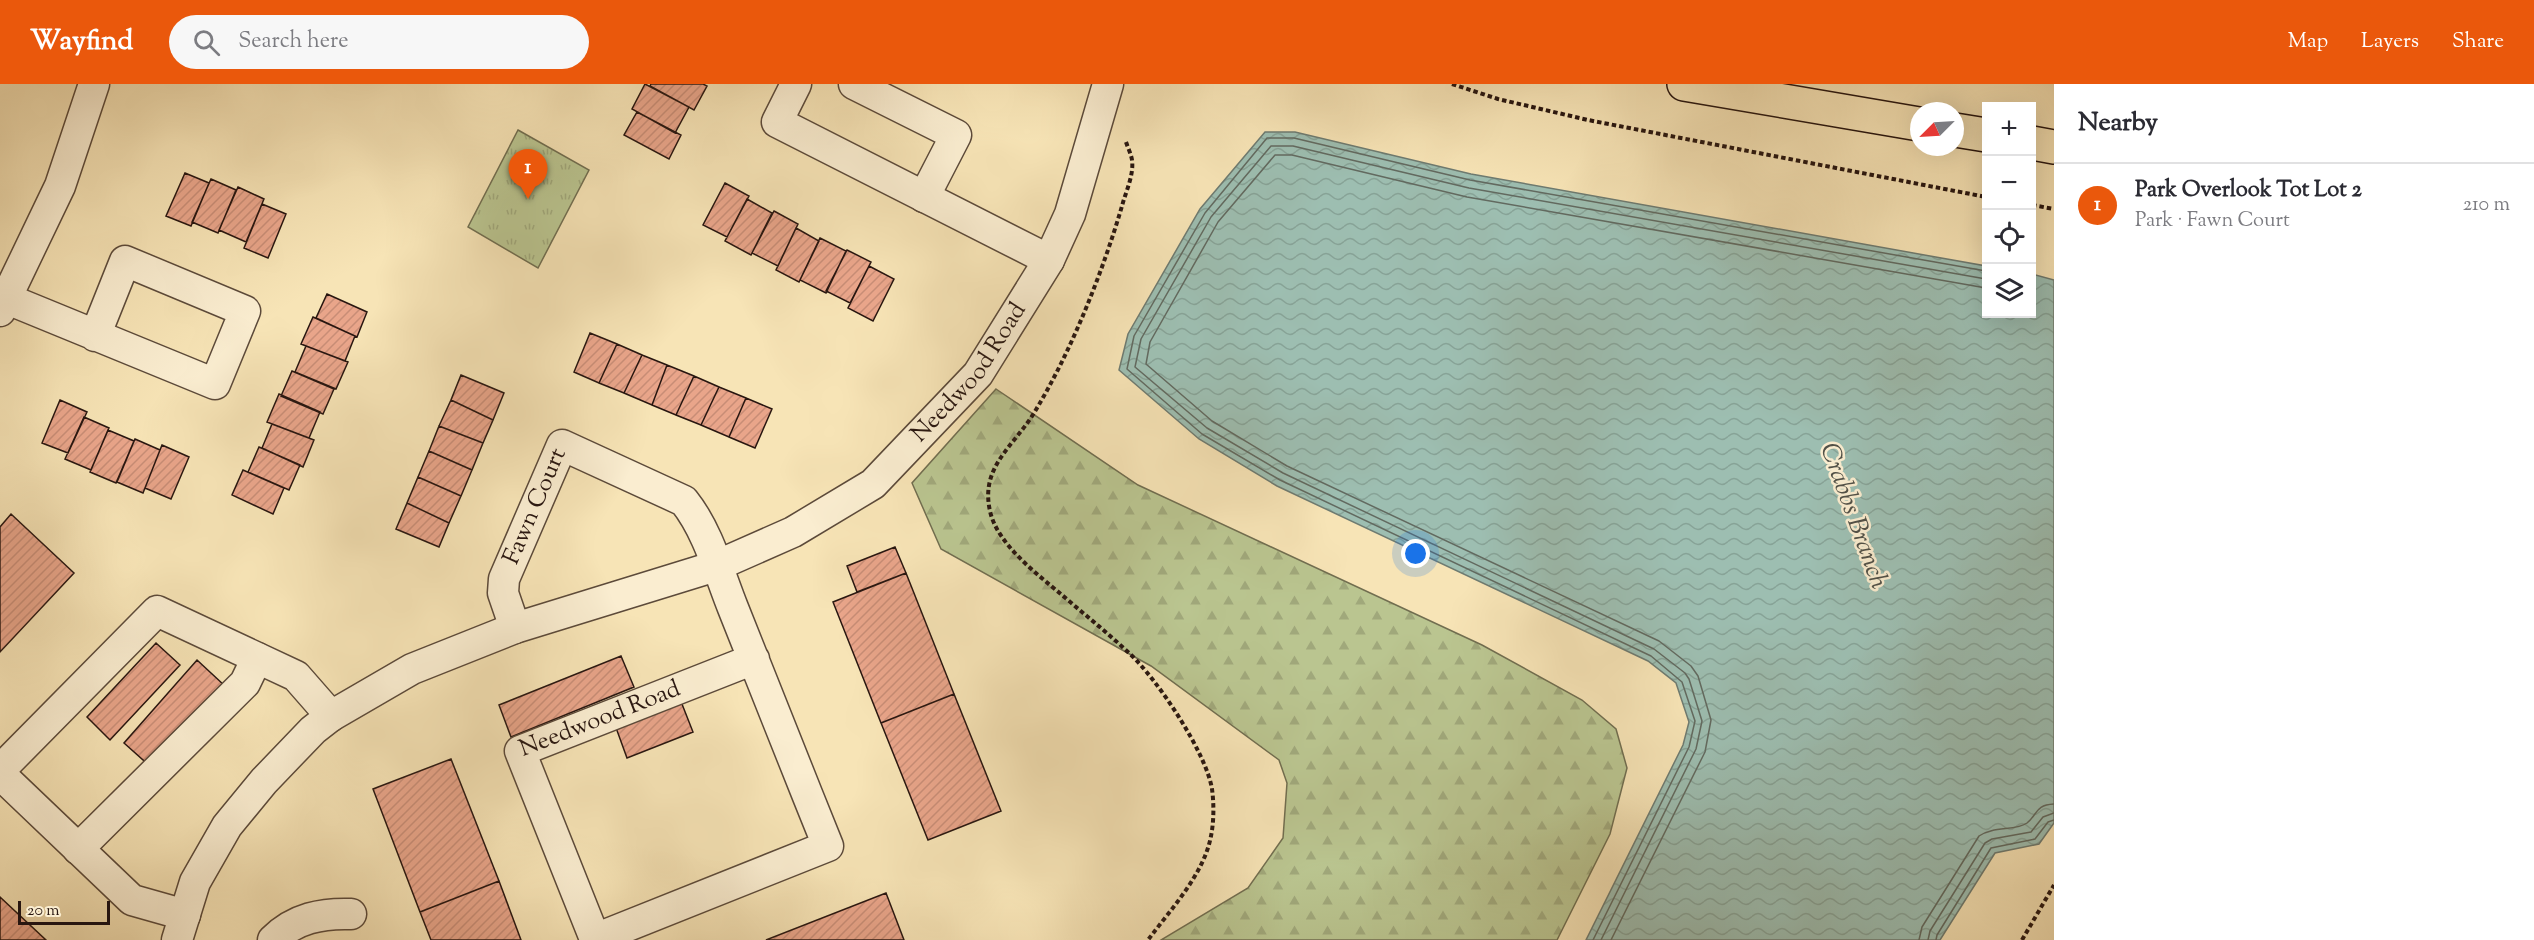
<!DOCTYPE html>
<meta charset="utf-8">
<style>
body{margin:0;font-family:"Sorts Mill Goudy",serif;background:#f7f7f7;color:#2b2b33}
.controls{position:absolute;right:18px;top:18px;display:grid;overflow:hidden;border-radius:0px;box-shadow:0 6px 24px #0002}
.controls button{width:54px;height:54px;display:grid;place-items:center;padding:0;border:0;border-bottom:2px solid #e1e1e2;background:#fff;color:#2b2b33;font:30px sans-serif}
.compass{position:absolute;left:1910px;top:18px;width:54px;height:54px;border-radius:50%;background:#fff;box-shadow:0 6px 24px #0002;rotate:246deg}
.scale{position:absolute;left:18px;bottom:15px;width:92px;box-sizing:border-box;padding-left:6px;border:3px solid #281610;border-top:0;font-size:16px;line-height:21px;white-space:nowrap;color:#281610;-webkit-text-stroke:4px #faedd0;paint-order:stroke}
.you{position:absolute;left:1416px;top:470px;width:21px;height:21px;margin:-15px;border:4px solid #fff;border-radius:50%;background:#1a73e8;box-shadow:0 0 0 9px #1a73e833}
.badge{display:grid;place-items:center;width:39px;height:39px;border-radius:50%;background:#ea580c;color:#fff;font-size:20px;font-weight:700}
.pin{position:absolute;translate:-50% -50px;filter:drop-shadow(0 2px 3px #0008)}
.pin::after{content:'';position:absolute;top:32px;width:21px;height:18px;background:inherit;clip-path:polygon(0 0,100% 0,50% 100%)}
.list{margin:0;padding:0;list-style:none}
h2{display:flex;justify-content:space-between;align-items:center;height:78px;margin:0;padding:0 24px;font-size:26px}
h2 small{font-size:20px;font-weight:400;color:#7c7c81}
.list li{display:grid;grid-template-columns:39px 1fr auto;gap:18px;align-items:center;box-sizing:border-box;height:84px;padding:0 24px;border-top:2px solid #e1e1e2}
.list b{display:block;font-size:22px;white-space:nowrap}
.list p{margin:0;font-size:20px;white-space:nowrap;color:#7c7c81}
.list em{font-size:20px;font-style:normal;color:#7c7c81}
.icon{flex:none;width:33px;height:33px;fill:none;stroke:currentColor;stroke-width:2;stroke-linecap:round;stroke-linejoin:round}
.map{position:relative;flex:none;width:2054px;height:856px;overflow:hidden}
header{display:flex;align-items:center;gap:36px;box-sizing:border-box;height:84px;padding:0 30px;background:#ea580c;color:#fff}
header strong{font-size:28px}
nav{display:flex;gap:33px;margin-inline-start:auto;font-size:21px}
.search{width:420px;height:54px;background:#f7f7f7;display:flex;align-items:center;gap:15px;box-sizing:border-box;padding:0 21px;border-radius:33px;color:#7c7c81;font-size:22px}
main{display:flex}
aside{flex:1;background:#fff}
.map>svg:first-child{display:block}
.forest{fill:url(#forest-firs);stroke:#716e50;stroke-width:1.5}
.park{fill:url(#park-tufts);stroke:#716e50;stroke-width:1.5}
.water{fill:url(#water-waves);stroke:#6e7b71;stroke-width:1.5}
.lines{fill:none;stroke-linecap:round;stroke-linejoin:round}
.shore{stroke:#626a60;stroke-width:1.5}
.building{fill:url(#building-hatch);stroke:#281610;stroke-width:1.5}
.minor-casing{stroke:#5c4a3a;stroke-width:33}
.major-casing{stroke:#281610;stroke-width:36}
.path{stroke:#281610;stroke-width:4;stroke-dasharray:4.5 3;stroke-linecap:butt}
.minor{stroke:#faedd0;stroke-width:30}
.major{stroke:#f7e4b6;stroke-width:33}
.labels{text-anchor:middle;dominant-baseline:central;stroke-width:5;stroke-linejoin:round;paint-order:stroke}
.street-label{font-size:24px;fill:#281610;stroke:#faedd0}
.water-label{font-size:26px;font-style:italic;fill:#515148;stroke:#faedd0}
</style>
<header>
<strong>Wayfind</strong>
<div class="search"><svg class="icon" aria-label="search" viewBox="0 0 24 24"><circle cx="10" cy="10" r="6"/><path d="M15 15l6 6"/></svg>Search here</div>
<nav><a>Map</a><a>Layers</a><a>Share</a></nav>
</header>
<main>
<div class="map">
<svg width="2054" height="856" viewBox="0 0 2054 856">
<defs>
<pattern id="forest-firs" width="22" height="20" patternUnits="userSpaceOnUse" patternTransform="scale(1.5)"><rect width="22" height="20" fill="#bac590"/><path d="M5 1l3.5 6h-7zM16 11l3.5 6h-7z" fill="#a0a87b"/></pattern>
<pattern id="park-tufts" width="24" height="20" patternUnits="userSpaceOnUse" patternTransform="scale(1.5)"><rect width="24" height="20" fill="#bac590"/><path d="M3 7l-1-3M5 7V3M7 7l1-3M15 17l-1-3M17 17v-4M19 17l1-3" fill="none" stroke="#a0a87b"/></pattern>
<pattern id="water-waves" width="16" height="10" patternUnits="userSpaceOnUse" patternTransform="scale(1.5)"><rect width="16" height="10" fill="#9dbeb1"/><path d="M0 5q4-4 8 0t8 0" fill="none" stroke="#87a397"/></pattern>
<pattern id="building-hatch" width="6" height="6" patternUnits="userSpaceOnUse" patternTransform="scale(1.5)"><rect width="6" height="6" fill="#e9a58a"/><path d="M-1 1l2-2M0 6l6-6M5 7l2-2" fill="none" stroke="#c88d76"/></pattern>
</defs>
<rect width="100%" height="100%" fill="#f7e4b6"/>
<filter id="stains"><feTurbulence type="fractalNoise" baseFrequency=".00333" numOctaves="4"/><feColorMatrix values="0 0 0 0 .2 0 0 0 0 .09 0 0 0 0 .02 0 0 0 .5 -.17"/></filter>
<radialGradient id="worn" r=".72"><stop offset=".6" stop-color="#630" stop-opacity="0"/><stop offset="1" stop-color="#630" stop-opacity=".3"/></radialGradient>
<path class="forest" d="M996,305l142,96 344,160 100,55 34,29 11,39 -17,66 -53,106h-396l87,-52 35,-50 4,-55 -8,-23 -128,-94 -210,-117 -29,-66z"/>
<path class="park" d="M518,46l71,40 -51,98 -70,-41z"/>
<path class="water" d="M1265,48h30l176,42 515,92v48h46v-40l22,6v543l-15,21 -44,9 -55,87h-354l97,-195 6,-23 -13,-39 -28,-22 -371,-175 -78,-47 -80,-69 9,-36 72,-125z"/>
<g class="lines">
<path class="shore" d="M1593,856l96,-193 6,-26 -13,-39 -31,-26 -371,-176 -78,-46 -75,-65 7,-33 71,-123 62,-75h27l176,42 516,91
M1601,856l95,-191 6,-28 -13,-42 -4,-6 -31,-24 -371,-176 -76,-45 -72,-61 6,-28 70,-122 60,-71h22l176,42 517,91
M1611,856l94,-188 6,-32 -13,-44 -7,-10 -32,-25 -372,-175 -75,-45 -66,-57 4,-22 68,-120 57,-67h17l175,42 519,91
M1919,856l3,-13 57,-91c14,-10 37,-5 48,-13 11,-9 8,-18 27,-19
M1928,856l2,-9 55,-88 7,-4 39,-7 12,-15 11,-4
M1936,856l1,-5 54,-87 44,-9 13,-17 6,-2"/>
</g>
<path class="building" d="M645,0l44,23 -14,26 -43,-24z
M651,0h52l4,2 -13,24 -44,-24z
M637,28l44,23 -12,24 -45,-24z
M185,89l24,10 -18,43 -25,-10z
M211,95l25,11 -18,43 -26,-11z
M725,99l24,13 -22,41 -24,-12z
M238,103l26,12 -18,43 -27,-12z
M747,115l25,14 -21,42 -26,-14z
M262,120l24,10 -18,44 -24,-10z
M774,127l24,13 -20,42 -26,-13z
M796,144l23,13 -20,41 -23,-12z
M820,154l26,13 -20,42 -26,-13z
M847,166l24,12 -21,41 -24,-12z
M869,182l25,13 -21,42 -25,-13z
M327,210l40,18 -10,25 -41,-19z
M313,233l42,19 -10,25 -44,-17z
M590,249l27,11 -18,39 -25,-11z
M617,260l25,11 -18,38 -25,-10z
M306,262l42,16 -12,27 -41,-17z
M642,271l25,10 -15,40 -28,-12z
M667,281l27,11 -18,39 -24,-10z
M292,287l42,18 -11,25 -42,-18z
M461,291l43,18 -11,27 -42,-20z
M694,292l25,11 -18,38 -25,-10z
M719,303l27,11 -17,39 -28,-12z
M279,310l41,18 -11,26 -42,-16z
M746,314l26,11 -17,39 -26,-11z
M60,316l27,12 -19,41 -26,-10z
M451,316l42,20 -10,23 -44,-17z
M84,333l25,11 -18,42 -26,-11z
M272,340l42,16 -11,27 -41,-19z
M439,342l44,17 -11,27 -43,-19z
M108,346l26,11 -18,42 -26,-11z
M135,355l25,11 -17,43 -26,-11z
M162,361l27,12 -18,42 -26,-11z
M259,363l41,18 -11,25 -41,-18z
M429,367l43,19 -11,26 -43,-19z
M243,386l41,18 -11,26 -41,-19z
M418,393l43,19 -12,27 -42,-20z
M407,419l42,20 -10,24 -43,-18z
M11,430l63,59 -74,79v-125z
M895,463l11,26 -49,19 -10,-26z
M906,489l48,121 -73,29 -48,-121z
M156,559l24,22 -70,75 -23,-23z
M621,572l13,31 -123,50 -12,-32z
M197,576l28,26 -73,82 -28,-25z
M954,610l47,117 -73,29 -47,-117z
M680,615l13,33 -66,26 -12,-33z
M451,675l48,122 -79,31 -47,-123z
M499,797l22,59h-90l-11,-28z
M886,809l18,47h-138z
M0,813l46,43h-46z"/>
<g class="lines">
<defs>
<g id="minor">
<path d="M796,0l-19,38 272,138"/>
<path d="M854,0l102,51 -32,62"/>
<path d="M0,212l215,88 30,-73 -120,-50 -30,75"/>
<path d="M0,227l60,-125 34,-102"/>
<path id="s1" d="M515,544l-12,-35 1,-14 58,-134 122,56c24,30 35,72 49,107 32,80 63,159 95,238l-233,93 -75,-188 234,-92"/>
<path d="M0,686l157,-159 139,65 35,40"/>
<path d="M0,690l132,126 53,15"/>
<path d="M78,765l167,-166 12,-25"/>
<path id="s2" d="M177,856l18,-58 32,-56 37,-45 49,-51 18,-14 81,-47 103,-41 201,-62 77,-34 80,-48 105,-110 71,-114 21,-46 38,-130"/>
<path d="M273,856c22,-22 49,-27 78,-26"/>
</g>
<path id="major" d="M1684,0l235,40
M1955,46l31,5
M2032,59l22,4"/>
</defs>
<use href="#minor" class="minor-casing"/>
<use href="#major" class="major-casing"/>
<path class="path" d="M1452,0l46,15 90,21 398,77
M1126,58c2,6 5,12 6,18 2,15 -6,31 -10,46 -20,68 -51,146 -88,207 -21,34 -54,54 -44,98 7,33 47,63 72,84 23,20 46,38 68,59 27,25 76,98 82,135 2,15 2,32 -1,47 -7,38 -40,73 -63,104
M2032,121l22,4
M2022,856l32,-55"/>
<use href="#minor" class="minor"/>
<use href="#major" class="major"/>
</g>
<g class="labels">
<g class="street-label">
<text stroke="none"><textPath href="#s2" startOffset="1017">Needwood Road</textPath></text>
<text stroke="none"><textPath href="#s1" startOffset="130">Fawn Court</textPath></text>
<text stroke="none"><textPath href="#s1" startOffset="1245">Needwood Road</textPath></text>
</g>
<g class="water-label">
<text transform="translate(1853 432) rotate(70)">Crabbs Branch</text>
</g>
</g>
<rect width="100%" height="100%" filter="url(#stains)"/>
<rect width="100%" height="100%" fill="url(#worn)"/>
</svg>
<div class="controls">
<button>+</button>
<button>−</button>
<button><svg class="icon" aria-label="locate" viewBox="0 0 24 24"><circle cx="12" cy="12" r="6"/><path d="M12 2v4M12 18v4M2 12h4M18 12h4"/></svg></button>
<button><svg class="icon" aria-label="layers" viewBox="0 0 24 24"><path d="M12 4l9 5-9 5-9-5zM3 14l9 5 9-5"/></svg></button>
</div>
<svg class="compass" viewBox="-18 -18 36 36"><path d="M0-13l5 13h-10z" fill="#e53935"/><path d="M0 13l5-13h-10z" fill="#7c7c81"/></svg>
<div class="scale">20 m</div>
<div class="you"></div>
<div class="pin badge" style="left:528px;top:115px">1</div>
</div>
<aside>
<h2>Nearby<small></small></h2>
<ul class="list">
<li><span class="badge">1</span><div><b>Park Overlook Tot Lot 2</b><p>Park · Fawn Court</p></div><em>210 m</em></li>
</ul>
</aside>
</main>
